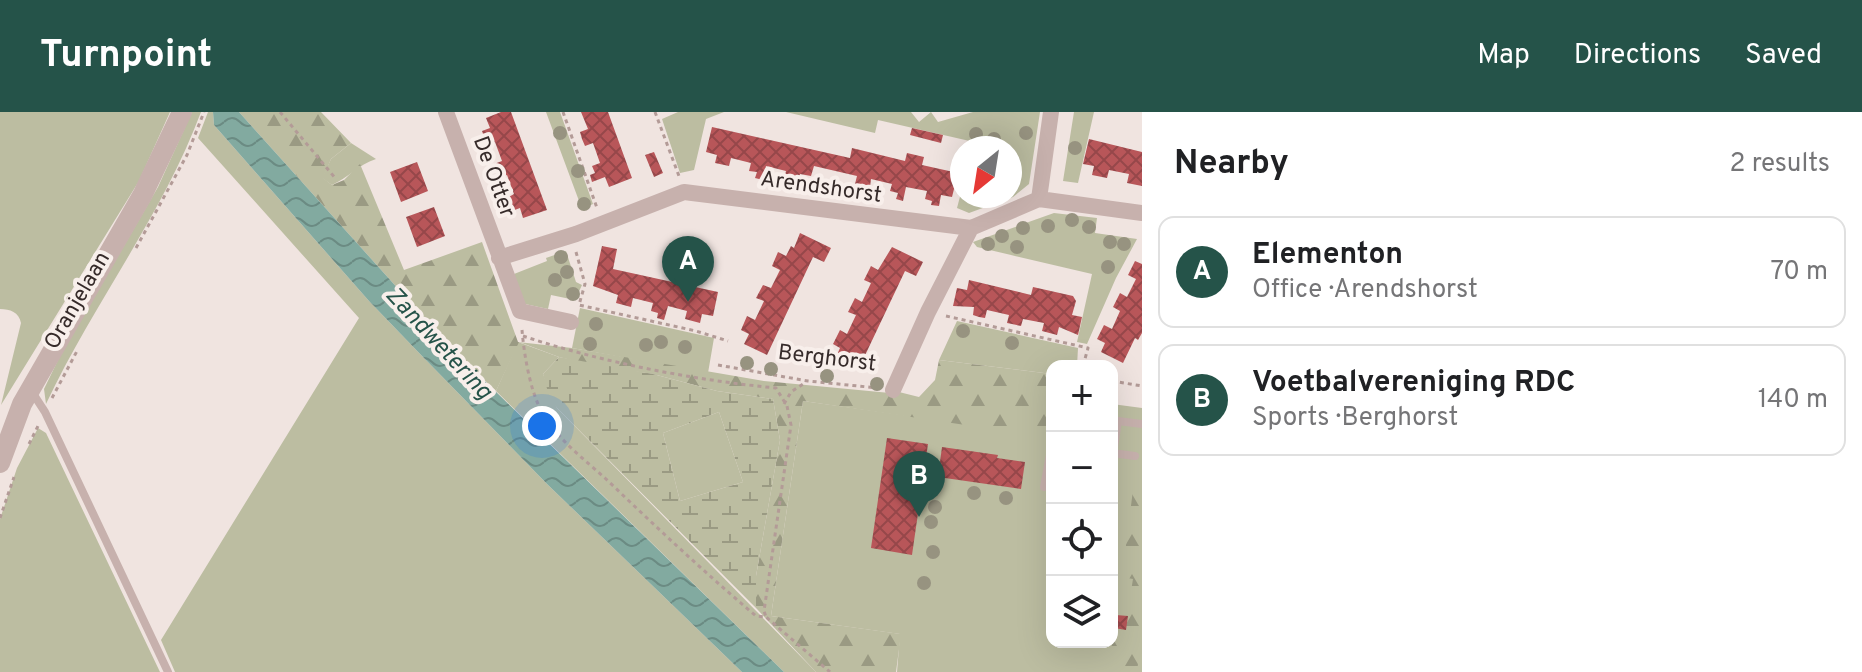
<!DOCTYPE html>
<meta charset="utf-8">
<style>
body{margin:0;font-family:Overpass,sans-serif;background:#f2f2f2;color:#202124}
.controls{position:absolute;right:24px;bottom:24px;display:grid;overflow:hidden;border-radius:16px;box-shadow:0 8px 32px #0002}
.controls button{width:72px;height:72px;display:grid;place-items:center;padding:0;border:0;border-bottom:2px solid #e0e0e0;background:#fff;color:#202124;font:40px sans-serif}
.compass{position:absolute;left:950px;top:24px;width:72px;height:72px;border-radius:50%;background:#fff;box-shadow:0 8px 32px #0002;rotate:210deg}
.you{position:absolute;left:542px;top:314px;width:28px;height:28px;margin:-20px;border:6px solid #fff;border-radius:50%;background:#1a73e8;box-shadow:0 0 0 12px #1a73e833}
.badge{display:grid;place-items:center;width:52px;height:52px;border-radius:50%;background:#255349;color:#fff;font-size:26px;font-weight:700}
.pin{position:absolute;translate:-50% -66px;filter:drop-shadow(0 2px 4px #0008)}
.pin::after{content:'';position:absolute;top:42px;width:28px;height:24px;background:inherit;clip-path:polygon(0 0,100% 0,50% 100%)}
.list{margin:0;padding:0;list-style:none}
h2{display:flex;justify-content:space-between;align-items:center;height:104px;margin:0;padding:0 32px;font-size:34px}
h2 small{font-size:26px;font-weight:400;color:#757577}
.list li{display:grid;grid-template-columns:52px 1fr auto;gap:24px;align-items:center;box-sizing:border-box;height:112px;margin:0 16px 16px;padding:0 16px;border:2px solid #e0e0e0;border-radius:16px}
.list b{display:block;font-size:30px;white-space:nowrap}
.list p{margin:0;font-size:26px;white-space:nowrap;color:#757577}
.list em{font-size:26px;font-style:normal;color:#757577}
.icon{flex:none;width:44px;height:44px;fill:none;stroke:currentColor;stroke-width:2;stroke-linecap:round;stroke-linejoin:round}
.map{position:relative;flex:none;width:1142px;height:560px;overflow:hidden}
header{display:flex;align-items:center;gap:48px;box-sizing:border-box;height:112px;padding:0 40px;background:#255349;color:#fff}
header strong{font-size:38px}
nav{display:flex;gap:44px;margin-inline-start:auto;font-size:28px}
main{display:flex}
aside{flex:1;background:#fff}
.map>svg:first-child{display:block}
.grass{fill:#bcbda1}
.forest{fill:url(#forest-firs)}
.wetland{fill:url(#wetland-marsh);fill-rule:evenodd}
.water{fill:url(#water-waves)}
.building{fill:url(#building-cross-hatch)}
.lines{fill:none;stroke-linecap:round;stroke-linejoin:round}
.path{stroke:#b39b97;stroke-width:3;stroke-dasharray:4 4;stroke-linecap:butt}
.service{stroke:#c7b1ad;stroke-width:8}
.minor{stroke:#c7b1ad;stroke-width:16}
.tertiary{stroke:#c7b1ad;stroke-width:20}
.tree{fill:#979380}
.labels{text-anchor:middle;dominant-baseline:central;stroke-width:8;stroke-linejoin:round;paint-order:stroke}
.street-label{font-size:22px;fill:#362b2a;stroke:#f8efeb}
.water-label{font-size:24px;font-style:italic;fill:#255349;stroke:#f8efeb}
</style>
<header>
<strong>Turnpoint</strong>
<nav><a>Map</a><a>Directions</a><a>Saved</a></nav>
</header>
<main>
<div class="map">
<svg width="1142" height="560" viewBox="0 0 1142 560">
<defs>
<pattern id="forest-firs" width="22" height="20" patternUnits="userSpaceOnUse" patternTransform="scale(2)"><rect width="22" height="20" fill="#bcbda1"/><path d="M5 1l3.5 6h-7zM16 11l3.5 6h-7z" fill="#9a9a83"/></pattern>
<pattern id="wetland-marsh" width="20" height="14" patternUnits="userSpaceOnUse" patternTransform="scale(2)"><rect width="20" height="14" fill="#bcbda1"/><path d="M1 5h8M5 5V1M11 12h8M15 12V8" fill="none" stroke="#9a9a83"/></pattern>
<pattern id="water-waves" width="16" height="10" patternUnits="userSpaceOnUse" patternTransform="scale(2)"><rect width="16" height="10" fill="#82aaa0"/><path d="M0 5q4-4 8 0t8 0" fill="none" stroke="#6b8b83"/></pattern>
<pattern id="building-cross-hatch" width="8" height="8" patternUnits="userSpaceOnUse" patternTransform="scale(2)"><rect width="8" height="8" fill="#b85659"/><path d="M0 0l8 8M0 8l8-8" fill="none" stroke="#96474a"/></pattern>
</defs>
<rect width="100%" height="100%" fill="#f0e4e0"/>
<path class="grass" d="M0,0h170l-31,69 -138,224 20,-82c-2,-11 -11,-14 -21,-14z
M192,0h9c-39,104 -108,192 -155,292l-2,-15 16,-33 98,-169z
M208,0h5l1,13 155,176 53,55 125,128 195,188h-567l-14,-32 198,-322 -161,-180z
M546,0h14l33,92 -11,5z
M678,0h46l-18,7 -12,51 -14,3 -18,-54z
M786,0h125l8,10 12,-10 7,10 35,-10h67l-11,72 -16,13 -44,16 -12,-5 5,-19v7h48v-48h-38l2,-6 -96,-22 -3,13z
M1074,0h20l-16,71 -15,-2z
M351,31l25,16c-18,6 -28,19 -44,26l-10,-7 9,-19z
M1054,101l43,5 -2,15 42,6 -21,39 -29,66 -10,-2 15,-68 -115,-27 -4,-5z
M566,139l10,31 6,3 -7,15 -24,-5 -3,14 -23,-5 -11,-30 33,-13 -1,-3z
M580,196l134,30 -6,35 -136,-25z
M957,209l121,27 -1,18h-25v8l-113,-14z
M518,230l41,15 -16,17 14,34 259,264h-32l-288,-281z
M1052,284v246h60v-238l30,4v264h-245l3,-38 -129,-18 32,-215 121,17z
M719,300l24,70 -63,19 -17,-68z
M38,316l8,5 114,239h-160v-153l17,-51z"/>
<path class="forest" d="M239,0h82l30,31 -20,16 -8,19 9,7 12,-5 16,-16 44,106 78,-28 36,100 54,6 192,33 126,12 9,-1 20,5 16,-17 4,-20 113,14v28l-5,35 -244,-36 -32,215 130,18 -5,38h-80l-60,-64v-32l24,-136 -7,-41 -56,-8 -64,-17 -57,-8 -37,-9 -40,-15 -23,49 -41,-39z
M1135,362l7,2v155l-5,41h-28l4,-37 11,-1 9,-55 -11,-2z"/>
<path class="wetland" d="M559,245l94,17 64,17 56,8 7,41 -24,136v32l-199,-200 -8,-12 -6,-22zM719,300l24,70 -63,19 -17,-68z"/>
<path class="water" d="M213,0h26l216,240 329,320h-42l-195,-188 -125,-128 -53,-55 -155,-176z"/>
<path class="building" d="M501,0h10l36,98 -24,8 -3,-10 -16,6 -3,-7 8,-3 -2,-6 7,-4 -7,-19 -8,3 -2,-7 -3,-7 8,-3 -7,-19 -8,3 -5,-14 8,-3 -4,-10z
M581,0h27l24,66 -23,9 -4,-10 -13,5 -2,-7 5,-2 -3,-7 8,-3 -7,-20 -8,3 -3,-7 -2,-7 8,-3z
M712,15l138,31 2,-10 53,13 2,-8 17,4 -2,8 36,8 -6,24 -11,-2 -2,11 -8,-1 1,-4 -7,-2 2,-8 -21,-4 -3,14 -7,-2 2,-6 -8,-2 2,-7 -21,-5 -1,8 -7,-2 -8,-1 2,-8 -43,-10 -3,10 -11,-2 -2,8 -14,-3 2,-8 -20,-5 -3,14 -8,-2 2,-6 -8,-1 2,-8 -20,-5 -2,8 -14,-3 2,-8 -11,-3z
M912,16l31,7 -2,8 -31,-8z
M1089,27l53,13v34l-15,-3 2,-9 -20,-4 -2,8 -15,-3 2,-9 -11,-2z
M654,40l9,21 -9,4 -9,-22z
M417,50l11,29 -27,11 -11,-30z
M434,95l11,29 -28,11 -11,-30z
M800,121l31,15 -7,14 -11,-5 -46,98 -23,-11 5,-10 -8,-4 6,-14 8,4 9,-19 -8,-3 7,-13 8,3 9,-18 -8,-4 6,-14 8,4 5,-10 3,2z
M602,134l15,3 -4,20 105,23 -5,24 -11,-2 -2,9 -15,-4 2,-8 -19,-5 -4,14 -7,-2 1,-5 -7,-2 2,-8 -20,-5 -2,9 -15,-4 2,-8 -25,-9z
M892,135l31,15 -7,14 -11,-5 -46,97 -23,-11 4,-9 -7,-4 7,-14 7,4 9,-19 -8,-3 7,-14 7,4 9,-19 -7,-3 7,-14 7,4z
M1135,149l7,3v69l-4,7 -3,-2 -12,25 -22,-11 4,-9 -8,-4 7,-14 8,4 8,-18 -7,-4 7,-14 7,4 9,-18 -8,-4z
M969,168l62,15 2,-8 40,9 3,5 -4,14 10,2 -4,18 -19,-8 -2,8 -15,-4 2,-8 -21,-4 -2,7 -14,-3 2,-8 -22,-5 -2,8 -6,-1 -6,-2 1,-8 -21,-1 4,-18 10,2z
M887,326l41,6 -16,111 -41,-7z
M942,335l56,8 -1,3 28,4 -4,27 -83,-12z
M1116,503l12,1 -2,14 -12,-2z"/>
<g class="lines">
<path class="path" d="M280,0l56,67
M563,0l34,96
M655,0l24,64
M136,136l51,-93 17,-43
M576,140l9,32 -6,21 117,26 32,10
M946,204l142,32 -5,18
M522,218c2,24 8,61 20,82 15,27 42,47 64,67 49,47 98,93 150,137l10,1 64,55
M523,224c78,26 170,44 253,52l11,18 4,19 -27,186 2,6
M718,253l90,16 70,7
M1112,269l30,5
M52,286l25,-47
M784,292l7,-12 15,-10
M29,332l9,-18
M0,406l14,-41"/>
<path class="service" d="M32,280l13,20 123,260
M1112,341l23,3
M1112,349l6,-40 24,3
M1044,375l8,-43"/>
<path class="minor" d="M446,0l74,199 51,11
M1039,87l12,-87
M499,146l77,-24 108,-42 287,36 68,-29 103,14
M893,278l35,-78 43,-84"/>
<path class="tertiary" d="M0,351l22,-59 121,-210 39,-82"/>
</g>
<g class="tree">
<circle cx="560" cy="21" r="7"/>
<circle cx="1026" cy="21" r="7"/>
<circle cx="976" cy="22" r="7"/>
<circle cx="994" cy="27" r="7"/>
<circle cx="1075" cy="36" r="7"/>
<circle cx="578" cy="59" r="7"/>
<circle cx="584" cy="92" r="7"/>
<circle cx="1072" cy="108" r="7"/>
<circle cx="1048" cy="114" r="7"/>
<circle cx="1089" cy="115" r="7"/>
<circle cx="1023" cy="116" r="7"/>
<circle cx="1002" cy="124" r="7"/>
<circle cx="1110" cy="130" r="7"/>
<circle cx="988" cy="132" r="7"/>
<circle cx="1124" cy="132" r="7"/>
<circle cx="1017" cy="135" r="7"/>
<circle cx="561" cy="145" r="7"/>
<circle cx="1108" cy="155" r="7"/>
<circle cx="567" cy="160" r="7"/>
<circle cx="555" cy="168" r="7"/>
<circle cx="573" cy="182" r="7"/>
<circle cx="596" cy="212" r="7"/>
<circle cx="963" cy="219" r="7"/>
<circle cx="661" cy="230" r="7"/>
<circle cx="1012" cy="231" r="7"/>
<circle cx="590" cy="232" r="7"/>
<circle cx="646" cy="233" r="7"/>
<circle cx="685" cy="235" r="7"/>
<circle cx="747" cy="251" r="7"/>
<circle cx="771" cy="257" r="7"/>
<circle cx="827" cy="264" r="7"/>
<circle cx="877" cy="272" r="7"/>
<circle cx="933" cy="375" r="7"/>
<circle cx="974" cy="381" r="7"/>
<circle cx="1006" cy="386" r="7"/>
<circle cx="935" cy="395" r="7"/>
<circle cx="931" cy="410" r="7"/>
<circle cx="933" cy="440" r="7"/>
<circle cx="924" cy="471" r="7"/>
</g>
<g class="labels">
<g class="street-label">
<text transform="translate(493 65) rotate(70)">De Otter</text>
<text transform="translate(821 76) rotate(8)">Arendshorst</text>
<text transform="translate(78 189) rotate(-60)">Oranjelaan</text>
<text transform="translate(827 247) rotate(7)">Berghorst</text>
</g>
<g class="water-label">
<text transform="translate(438 232) rotate(47)">Zandwetering</text>
</g>
</g>
</svg>
<div class="controls">
<button>+</button>
<button>−</button>
<button><svg class="icon" aria-label="locate" viewBox="0 0 24 24"><circle cx="12" cy="12" r="6"/><path d="M12 2v4M12 18v4M2 12h4M18 12h4"/></svg></button>
<button><svg class="icon" aria-label="layers" viewBox="0 0 24 24"><path d="M12 4l9 5-9 5-9-5zM3 14l9 5 9-5"/></svg></button>
</div>
<svg class="compass" viewBox="-18 -18 36 36"><path d="M0-13l5 13h-10z" fill="#e53935"/><path d="M0 13l5-13h-10z" fill="#757577"/></svg>
<div class="you"></div>
<div class="pin badge" style="left:688px;top:190px">A</div>
<div class="pin badge" style="left:919px;top:405px">B</div>
</div>
<aside>
<h2>Nearby<small>2 results</small></h2>
<ul class="list">
<li><span class="badge">A</span><div><b>Elementon</b><p>Office · Arendshorst</p></div><em>70 m</em></li>
<li><span class="badge">B</span><div><b>Voetbalvereniging RDC</b><p>Sports · Berghorst</p></div><em>140 m</em></li>
</ul>
</aside>
</main>
